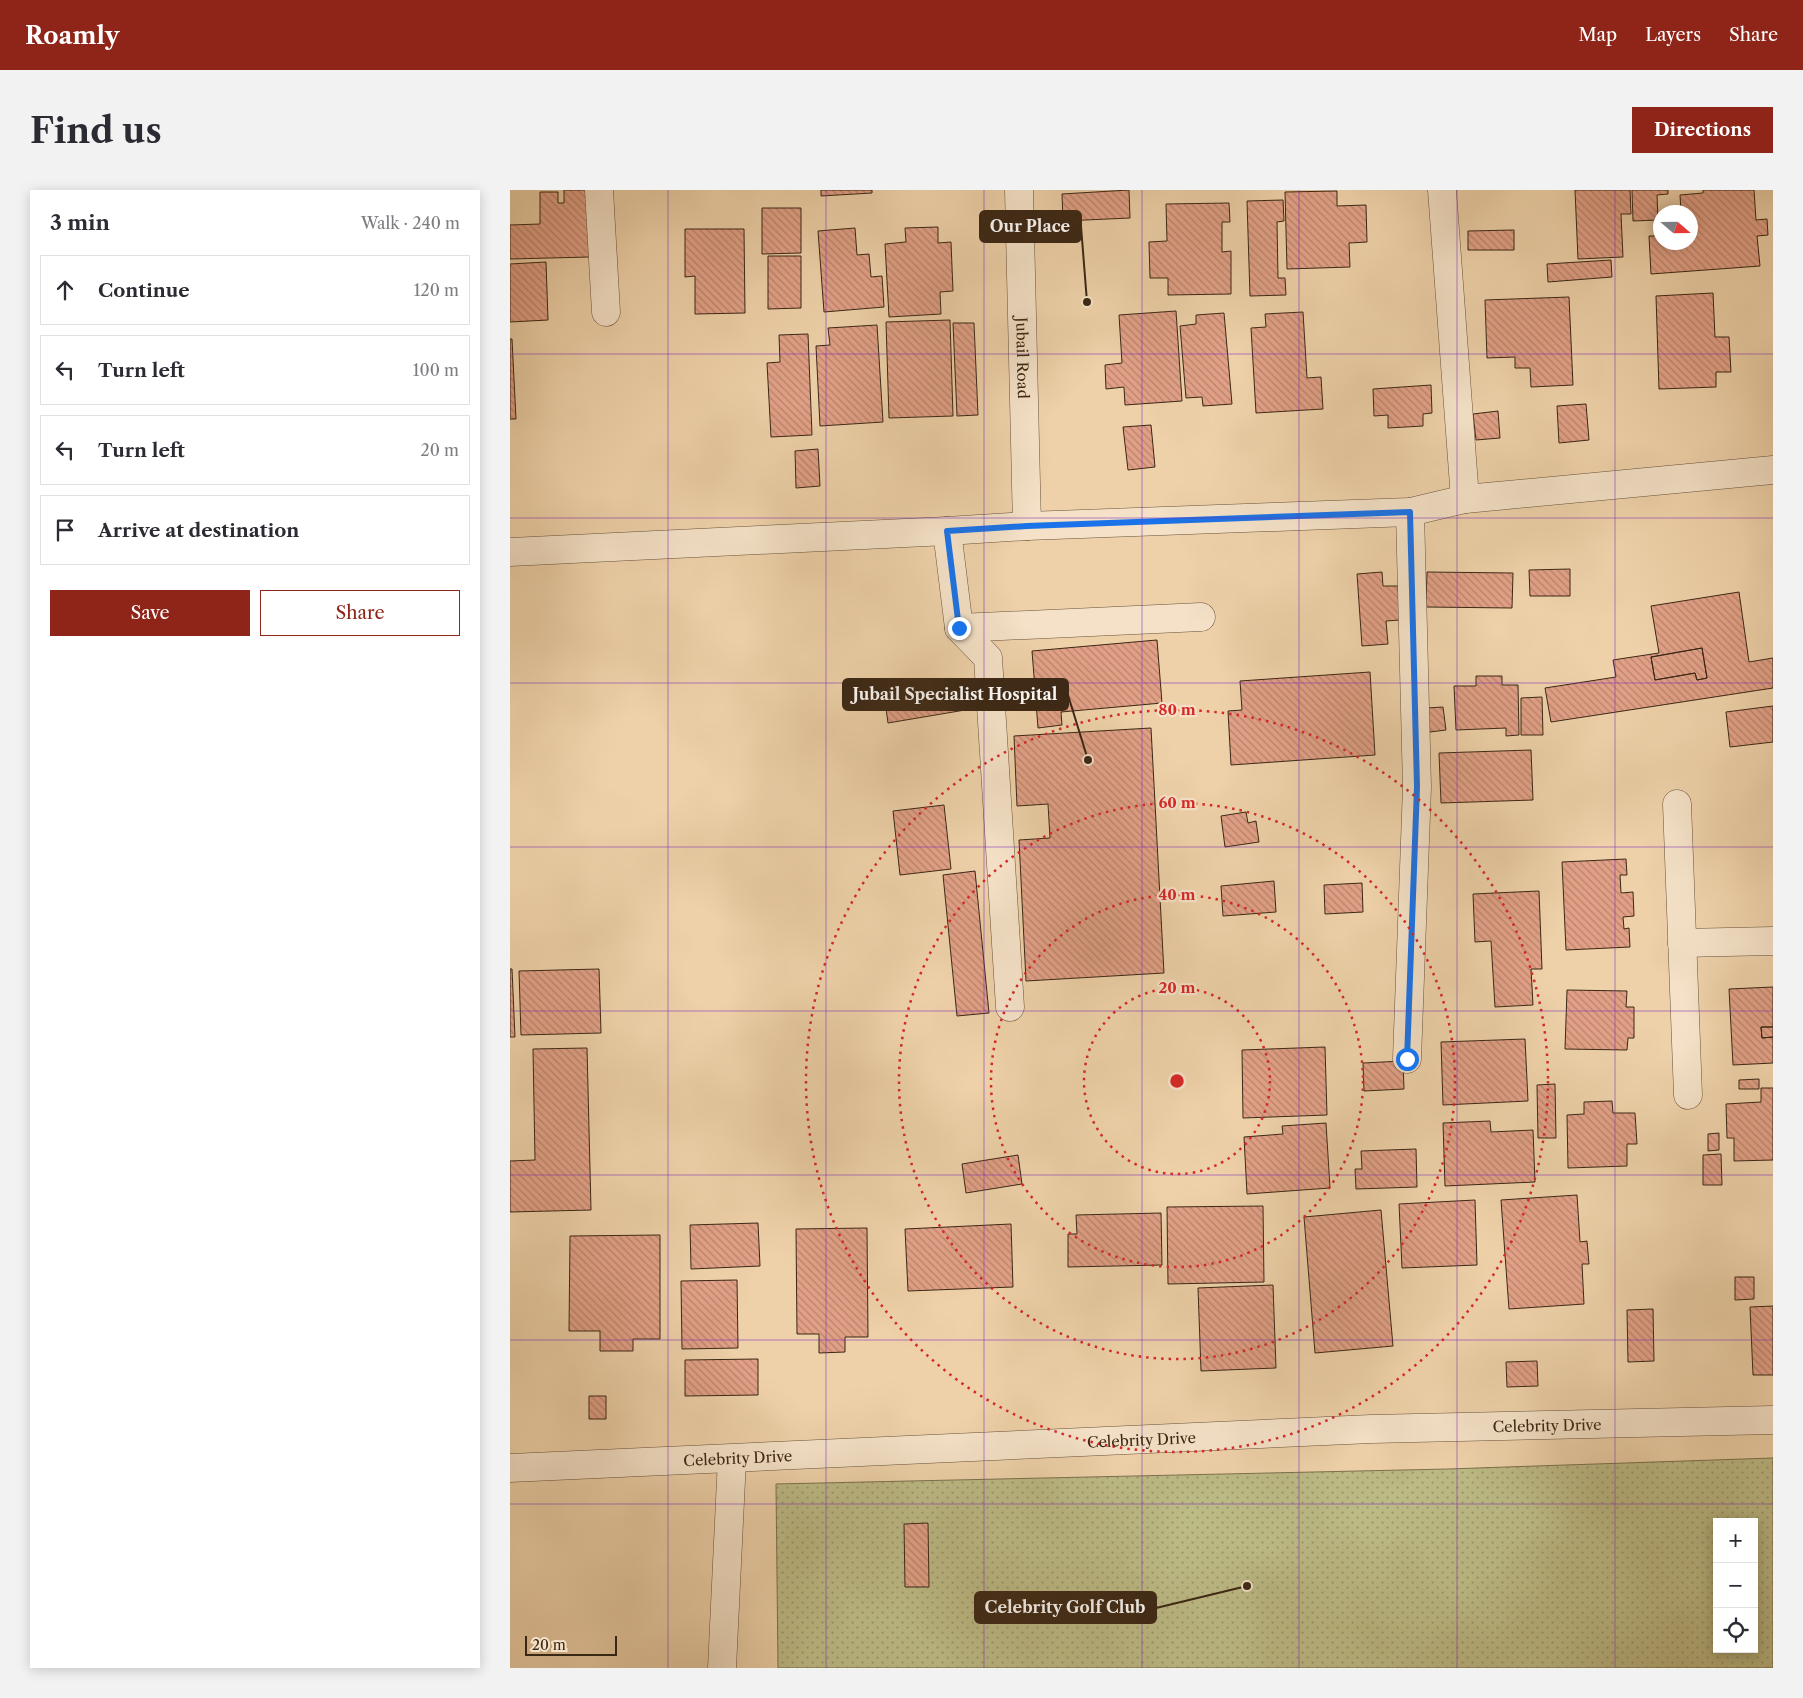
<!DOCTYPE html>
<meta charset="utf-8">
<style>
body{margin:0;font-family:"Libre Caslon Text",serif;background:#f2f2f3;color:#2b2b33}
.controls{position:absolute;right:15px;bottom:15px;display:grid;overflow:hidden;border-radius:0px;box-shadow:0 2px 12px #0003}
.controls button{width:45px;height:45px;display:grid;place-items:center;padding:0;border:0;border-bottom:1px solid #e1e1e2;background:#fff;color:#2b2b33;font:25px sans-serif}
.compass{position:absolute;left:1143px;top:15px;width:45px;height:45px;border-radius:50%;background:#fff;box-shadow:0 2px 12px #0003;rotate:110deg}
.scale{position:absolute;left:15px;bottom:12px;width:92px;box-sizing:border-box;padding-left:5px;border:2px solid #3b2715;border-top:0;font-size:14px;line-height:18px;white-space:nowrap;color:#3b2715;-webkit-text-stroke:4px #f4e1c7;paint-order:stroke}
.stop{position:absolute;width:15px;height:15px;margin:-11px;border:4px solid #1a73e8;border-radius:50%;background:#fff}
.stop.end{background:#1a73e8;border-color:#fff;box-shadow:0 1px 5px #0008}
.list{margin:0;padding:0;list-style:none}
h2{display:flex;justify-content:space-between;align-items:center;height:65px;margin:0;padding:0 20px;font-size:21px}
h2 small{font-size:16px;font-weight:400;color:#7c7c81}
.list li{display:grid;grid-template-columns:32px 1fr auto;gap:15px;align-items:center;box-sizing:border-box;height:70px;margin:0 10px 10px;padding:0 10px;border:1px solid #e1e1e2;border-radius:0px}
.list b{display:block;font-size:19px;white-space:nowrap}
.list em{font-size:16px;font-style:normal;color:#7c7c81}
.actions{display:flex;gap:10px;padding:15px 20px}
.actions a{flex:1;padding:11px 0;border:1px solid #8f2418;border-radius:0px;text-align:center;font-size:18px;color:#8f2418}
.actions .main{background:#8f2418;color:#fff}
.icon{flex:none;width:28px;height:28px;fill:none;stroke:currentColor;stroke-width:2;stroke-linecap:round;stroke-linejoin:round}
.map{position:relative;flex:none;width:1263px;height:1478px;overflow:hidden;border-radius:0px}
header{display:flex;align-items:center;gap:30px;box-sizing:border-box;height:70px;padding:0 25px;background:#8f2418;color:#fff}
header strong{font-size:24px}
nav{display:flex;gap:28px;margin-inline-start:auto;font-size:18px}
.intro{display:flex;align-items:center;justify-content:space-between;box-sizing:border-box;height:120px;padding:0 30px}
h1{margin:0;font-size:35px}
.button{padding:12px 22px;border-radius:0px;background:#8f2418;color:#fff;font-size:18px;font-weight:700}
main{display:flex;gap:30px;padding:0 30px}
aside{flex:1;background:#fff;border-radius:0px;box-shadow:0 2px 12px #0003}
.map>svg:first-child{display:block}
.grass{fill:url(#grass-dots);stroke:#7c704d;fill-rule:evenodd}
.building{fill:url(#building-back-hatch);stroke:#3b2715;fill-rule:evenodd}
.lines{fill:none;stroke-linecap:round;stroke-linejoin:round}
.minor-casing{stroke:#68523a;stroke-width:29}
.minor{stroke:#f4e1c7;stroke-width:28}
.route{stroke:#1a73e8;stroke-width:6}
.grid{fill:none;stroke:#7b2cbf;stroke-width:1;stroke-opacity:0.55}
.ring{fill:none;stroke:#d62828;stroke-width:2.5;stroke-dasharray:2.5 5}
.labels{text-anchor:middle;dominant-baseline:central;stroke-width:4.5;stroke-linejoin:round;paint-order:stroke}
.street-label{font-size:15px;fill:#3b2715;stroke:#f4e1c7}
.centre{fill:#d62828;stroke:#f4e1c7;stroke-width:2.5}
.ring-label{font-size:15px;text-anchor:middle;font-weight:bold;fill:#d62828;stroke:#f4e1c7;stroke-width:4.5;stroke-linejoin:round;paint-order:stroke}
.leader{fill:none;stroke:#3b2715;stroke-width:2}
.callout-dot{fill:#3b2715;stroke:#f4e1c7;stroke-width:2}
.callout{fill:#3b2715;stroke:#3b2715;stroke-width:2}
.callout-label{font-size:16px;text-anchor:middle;font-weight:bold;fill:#fff}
</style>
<header>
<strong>Roamly</strong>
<nav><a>Map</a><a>Layers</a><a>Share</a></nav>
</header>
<div class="intro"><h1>Find us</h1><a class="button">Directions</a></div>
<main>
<aside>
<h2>3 min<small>Walk · 240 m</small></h2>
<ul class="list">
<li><svg class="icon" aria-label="ahead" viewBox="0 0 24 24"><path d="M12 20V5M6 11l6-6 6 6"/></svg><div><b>Continue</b></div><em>120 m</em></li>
<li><svg class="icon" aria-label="left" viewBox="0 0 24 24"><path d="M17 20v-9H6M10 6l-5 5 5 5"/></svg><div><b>Turn left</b></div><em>100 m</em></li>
<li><svg class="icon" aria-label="left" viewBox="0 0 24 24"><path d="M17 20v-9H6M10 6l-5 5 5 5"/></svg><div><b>Turn left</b></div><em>20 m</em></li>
<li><svg class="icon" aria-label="arrive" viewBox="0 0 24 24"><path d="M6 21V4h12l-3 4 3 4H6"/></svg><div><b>Arrive at destination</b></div></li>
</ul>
<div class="actions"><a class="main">Save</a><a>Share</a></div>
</aside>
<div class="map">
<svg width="1263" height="1478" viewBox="0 0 1263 1478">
<defs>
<pattern id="grass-dots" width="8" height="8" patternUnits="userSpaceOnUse" patternTransform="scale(1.25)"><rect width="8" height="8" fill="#bcba85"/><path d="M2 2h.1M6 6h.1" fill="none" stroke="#9a976c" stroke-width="1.8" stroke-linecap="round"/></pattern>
<pattern id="building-back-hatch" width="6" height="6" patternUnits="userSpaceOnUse" patternTransform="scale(1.25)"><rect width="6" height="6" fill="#e2a187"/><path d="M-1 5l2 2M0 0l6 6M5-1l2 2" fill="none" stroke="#b8836d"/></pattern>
</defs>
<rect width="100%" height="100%" fill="#eed1a9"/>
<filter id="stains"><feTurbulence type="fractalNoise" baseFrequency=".004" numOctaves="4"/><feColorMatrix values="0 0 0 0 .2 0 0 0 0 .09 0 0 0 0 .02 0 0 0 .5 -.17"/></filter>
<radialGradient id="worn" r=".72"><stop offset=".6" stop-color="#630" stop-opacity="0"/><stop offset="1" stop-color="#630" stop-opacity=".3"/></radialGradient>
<path class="grass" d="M1263,1268v210h-995l-2,-184 672,-15zM1207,1332h37v127h-37z"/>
<path class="building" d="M54,0h23l2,67 -79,2v-34l30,-1v-32h18v11h6z
M311,0h51v3l-51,3z
M619,0l1,28 -67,3 -1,-27z
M1065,0h55l1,24h-10l2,43 -45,2z
M1122,0h36v4l-11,1 1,25 -25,1z
M1193,0h51l2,30 11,-1 1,16 -11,1 3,30 -109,8 -2,-38h11v6h30v-30h-9l-1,-17 23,-2z
M827,1v15l29,-1 1,37 -18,1 1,24 -63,2 -2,-77z
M773,10l1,21 -7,1 1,56h7l1,17 -36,1 -3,-95z
M719,13l1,19h-8v30l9,-1v43l-63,1v-17h-18l-1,-36 18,-1 -1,-37z
M252,18h39v45l-39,1z
M428,37v16l13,-1 2,49 -13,1 1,22 -52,3 -4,-73 21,-2 -1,-14z
M345,38l2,27 12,-1 2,23 11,-1 2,31 -60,5 -6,-81z
M175,39h59l1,84 -50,1v-38l-10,1z
M1004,40v20h-46v-19z
M258,66h33v52l-33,1z
M1101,70l1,17 -64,5 -1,-18z
M36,72l2,58 -38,2v-58z
M1203,103l2,44h14l2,35h-15v15l-57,2 -3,-93z
M1059,107l4,88 -42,2 -1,-19h-15v-11l-28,1 -2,-58z
M666,121l6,90 -57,4 -1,-18 -18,2 -1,-24 17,-2 -3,-48z
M793,122l4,66 14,-1 2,32 -67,4 -5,-85 15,-1 -1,-13z
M714,123l8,91 -29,2 -1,-9 -16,1 -6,-72 16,-2v-9z
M440,130l3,96 -64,2 -3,-96z
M443,133h21l4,92 -21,1z
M367,135l6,97 -63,4 -4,-80 14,-1 -2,-17z
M298,144l4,101 -41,2 -4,-74 13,-1 -1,-27z
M0,149h2l4,80h-6z
M921,195l1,28 -9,1v12l-35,2v-13l-14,1 -1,-27z
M1076,214l3,36 -30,3 -2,-37z
M988,221l2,27 -24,2 -3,-26z
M641,235l4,42 -27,3 -5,-43z
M308,259l2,37 -24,2 -1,-37z
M1060,379v27h-40l-1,-26z
M872,382l1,14h15l2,34 -14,1 2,23 -26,2 -5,-72z
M917,382l86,1 -1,35 -86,-1z
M1229,402l10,70 24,-4v30l-222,34 -6,-34 71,-11 -3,-17 46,-7 -8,-47zM1192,458l5,30 -10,2 -2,-7 -40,7 -4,-23z
M647,450l5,63 -101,9 1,13 -24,3 -6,-77z
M1192,458l5,30 -10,2 -2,-7 -40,7 -4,-23z
M860,482l5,83 -144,10 -3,-54 14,-1 -2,-29z
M966,486h26v9h16l1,50 -13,1v-8l-50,2 -2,-44h22z
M451,491l4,29 -77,13 -4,-29z
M1032,507l1,38h-22v-37z
M1263,516v36l-43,5 -4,-35z
M933,517l3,23 -16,2 -3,-24z
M641,538l13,245 -138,8 -7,-141 31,-2 -2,-34 -31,2 -3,-70z
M1021,560l2,50 -92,3 -2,-50z
M434,615l7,64 -51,6 -7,-64z
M736,622l2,11 8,-2 3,21 -34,5 -4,-31z
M1116,669l1,16h-7l1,18 12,-1 1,24 -11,1 1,12 5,-1 1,19 -64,3 -4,-88z
M465,681l14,142 -32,3 -14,-141z
M764,691l2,31 -53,4 -2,-30z
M852,693l1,29 -38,2 -1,-29z
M1029,701l3,78h-11l2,36 -38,2 -4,-66 -16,1 -2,-48z
M0,779h2l3,68h-5z
M89,779l2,64 -80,2 -2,-64z
M1263,797v40h-12l1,11 11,-1v26l-40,2 -4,-76z
M1057,800l60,1 -1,16h8v31h-6l-1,12 -62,-1z
M1251,837h12v10l-11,1z
M1015,849l3,62 -85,4 -2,-63z
M815,857l2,68 -84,3 -1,-68z
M77,858l4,162 -81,2v-51l25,-1 -2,-111z
M893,871l1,28 -40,2 -1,-28z
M1249,889v10h-20v-9z
M1045,894l1,54h-18l-1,-53z
M1251,898h12v72l-39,1v-23h-7l-1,-34 35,-2z
M1102,911l1,12h22l2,31h-10v22l-59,2 -1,-53 17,-1v-12z
M980,931l1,11 42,-2 2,52 -90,4 -2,-63z
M816,933l4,65 -83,6 -3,-57 39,-3 -1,-8z
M1209,943v17l-11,1v-17z
M906,959l1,38 -61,2 -1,-20h7l-1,-18z
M1211,964l1,31h-19v-30z
M508,965l4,29 -56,9 -4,-29z
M1067,1005l3,47 7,-1 2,23h-7l2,40 -75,5 -8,-109z
M965,1010l2,65 -75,3 -3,-64z
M753,1016l1,76 -96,2 -1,-77z
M871,1020l12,136 -78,7 -11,-136z
M651,1023l1,52 -94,2v-33h9l-1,-19z
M248,1033l2,43 -69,3 -1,-44z
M501,1034l2,63 -105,4 -3,-62z
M357,1038l1,109h-23v15l-26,1v-19h-22l-1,-105z
M150,1045v104h-27v12h-33v-20h-31l1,-95z
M1225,1087h19v22l-19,1z
M227,1090l1,68 -56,1 -1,-68z
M763,1095l3,83 -75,3 -3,-83z
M1263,1116v69h-20l-3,-68z
M1143,1119l1,52 -26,1 -1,-52z
M248,1169v36l-73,1v-36z
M1027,1171l1,25 -31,1 -1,-25z
M79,1206h17v23h-17z
M418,1333l1,64h-24l-1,-63z"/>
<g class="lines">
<defs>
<g id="minor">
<path d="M89,0l7,122"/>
<path id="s1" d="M509,0l8,336"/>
<path d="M932,0l23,309"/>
<path d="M437,341l12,97 29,30 22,349"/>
<path d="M0,362l437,-21 80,-5 383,-14 55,-13 308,-29"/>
<path d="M449,438l242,-11"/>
<path d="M1167,614l11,291"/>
<path d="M1172,753l91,-2"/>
<path d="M897,869l10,-272 -7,-275"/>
<path id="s2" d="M0,1278l861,-39 402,-9"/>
<path d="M212,1478l10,-209"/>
</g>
</defs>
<use href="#minor" class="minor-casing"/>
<use href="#minor" class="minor"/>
</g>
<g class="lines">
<path class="route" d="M449,438l-12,-97 80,-5 383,-14 7,275 -10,272"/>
</g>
<path class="grid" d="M158,0v1478M316,0v1478M474,0v1478M632,0v1478M789,0v1478M947,0v1478M1105,0v1478M0,164h1263M0,328h1263M0,493h1263M0,657h1263M0,821h1263M0,985h1263M0,1150h1263M0,1314h1263"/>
<g class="ring">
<circle cx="667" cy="891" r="93"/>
<circle cx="667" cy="891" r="186"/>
<circle cx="667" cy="891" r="278"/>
<circle cx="667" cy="891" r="371"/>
</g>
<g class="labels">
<g class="street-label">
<text stroke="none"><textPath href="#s1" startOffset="168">Jubail Road</textPath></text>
<text stroke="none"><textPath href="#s2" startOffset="1038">Celebrity Drive</textPath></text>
<text stroke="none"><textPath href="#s2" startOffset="632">Celebrity Drive</textPath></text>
<text stroke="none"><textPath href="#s2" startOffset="228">Celebrity Drive</textPath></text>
</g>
</g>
<circle cx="667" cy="891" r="8" class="centre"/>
<g class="ring-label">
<text x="667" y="525">80 m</text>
<text x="667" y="618">60 m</text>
<text x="667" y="710">40 m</text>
<text x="667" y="803">20 m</text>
</g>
<path class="leader" d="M577 112L571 36M578 570L558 505M737 1396L646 1418"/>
<g class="callout-dot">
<circle cx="577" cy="112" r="5"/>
<circle cx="578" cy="570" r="5"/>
<circle cx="737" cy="1396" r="5"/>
</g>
<g class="callout">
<rect x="470" y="21" width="101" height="31" rx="5"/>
<rect x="333" y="489" width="225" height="31" rx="5"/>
<rect x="465" y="1402" width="181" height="31" rx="5"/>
</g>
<g class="callout-label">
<text x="520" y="42">Our Place</text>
<text x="445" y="510">Jubail Specialist Hospital</text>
<text x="555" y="1423">Celebrity Golf Club</text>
</g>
<rect width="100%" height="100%" filter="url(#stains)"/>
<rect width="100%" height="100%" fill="url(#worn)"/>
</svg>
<div class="controls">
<button>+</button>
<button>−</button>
<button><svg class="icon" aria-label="locate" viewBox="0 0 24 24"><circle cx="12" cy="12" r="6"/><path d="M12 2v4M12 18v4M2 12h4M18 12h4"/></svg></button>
</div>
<svg class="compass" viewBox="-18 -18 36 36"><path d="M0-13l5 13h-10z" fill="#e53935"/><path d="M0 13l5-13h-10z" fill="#7c7c81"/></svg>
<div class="scale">20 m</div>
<div class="stop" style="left:897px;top:869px"></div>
<div class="stop end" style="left:449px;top:438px"></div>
</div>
</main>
